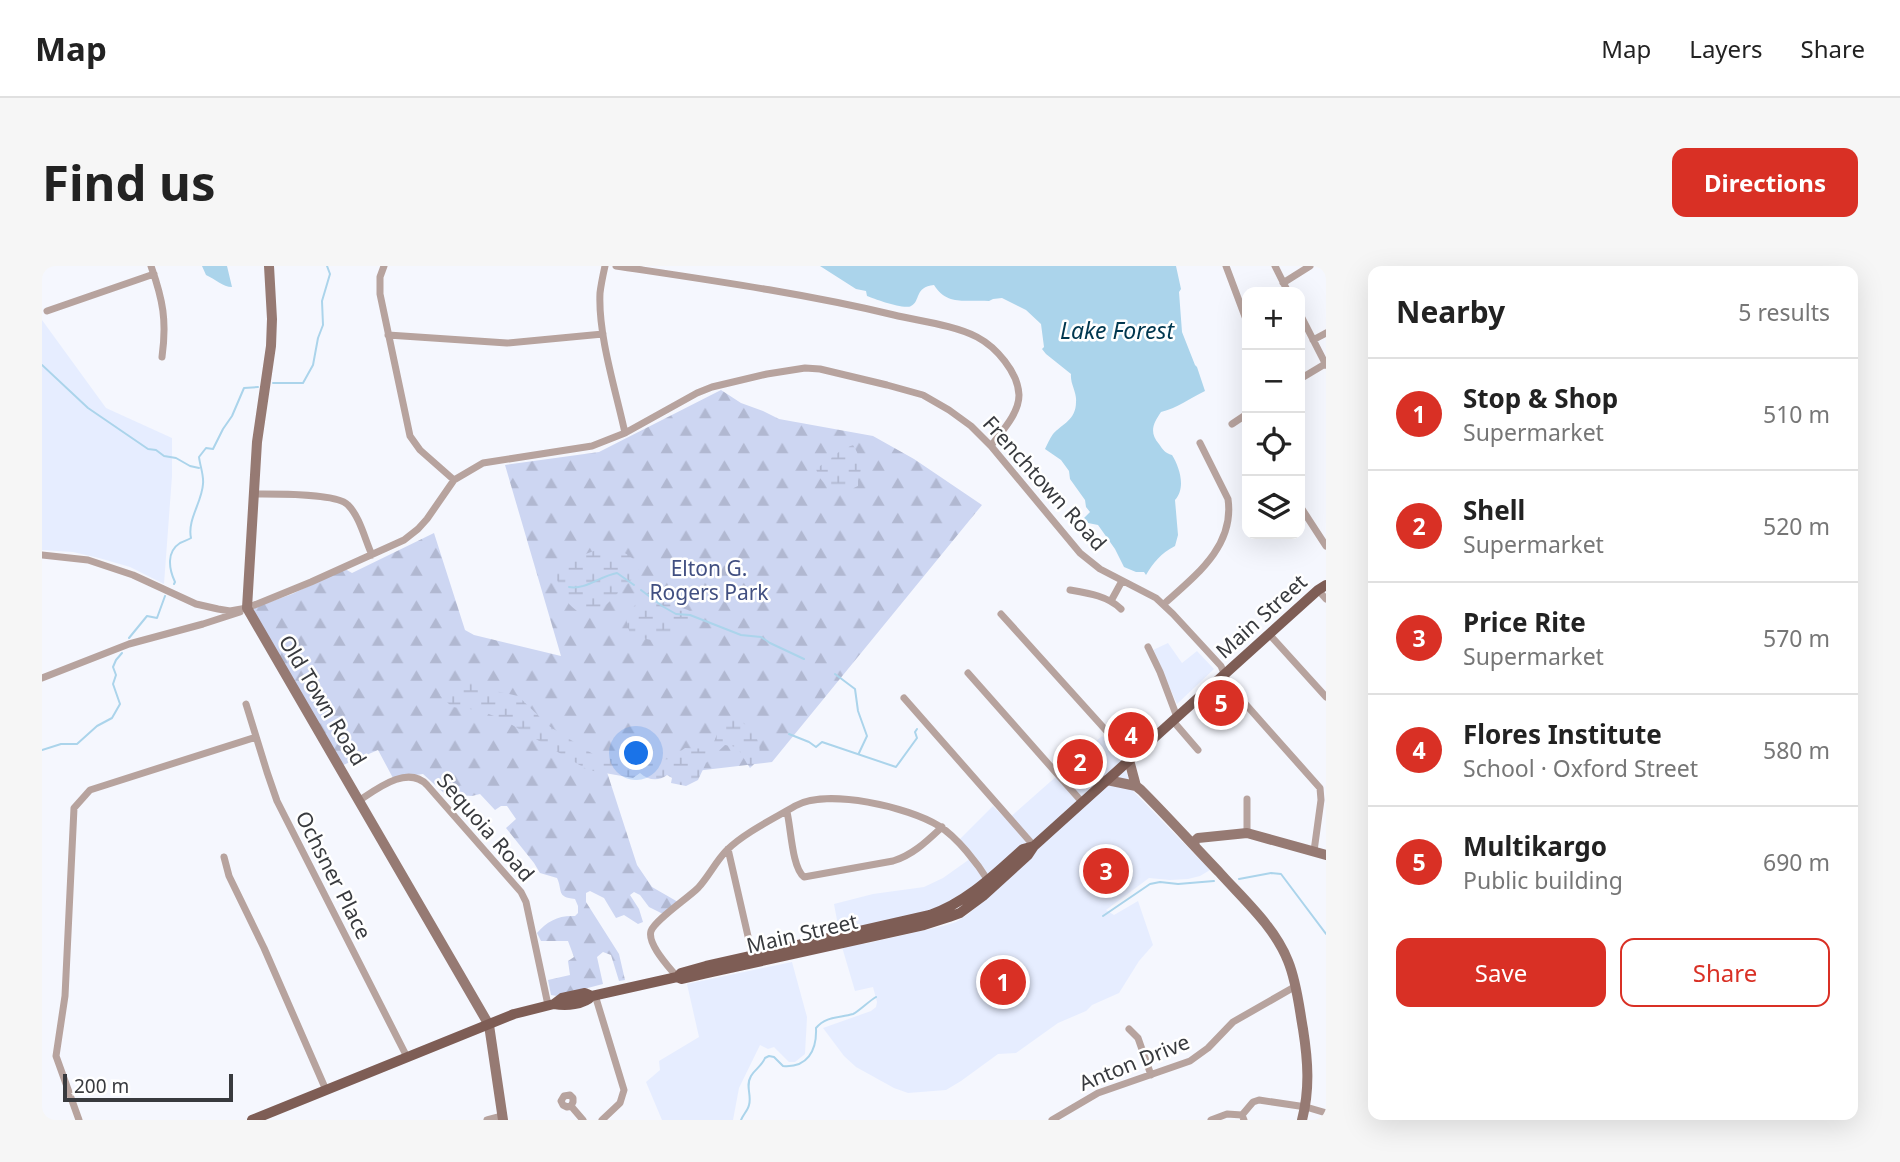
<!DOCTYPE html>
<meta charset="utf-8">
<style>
body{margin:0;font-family:"Noto Sans",sans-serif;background:#f6f6f6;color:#222}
.controls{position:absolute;right:21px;top:21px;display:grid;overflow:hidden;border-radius:14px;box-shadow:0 7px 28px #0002}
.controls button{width:63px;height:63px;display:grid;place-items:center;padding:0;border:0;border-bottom:2px solid #e0e0e0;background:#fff;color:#222;font:35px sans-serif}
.scale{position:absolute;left:21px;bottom:18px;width:170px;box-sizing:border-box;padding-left:7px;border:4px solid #383a3e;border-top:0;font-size:19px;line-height:24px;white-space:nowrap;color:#383a3e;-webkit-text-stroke:5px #fff;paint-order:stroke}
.you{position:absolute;left:595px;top:488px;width:24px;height:24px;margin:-18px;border:5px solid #fff;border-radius:50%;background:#1a73e8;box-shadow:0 0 0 10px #1a73e833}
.badge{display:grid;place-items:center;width:46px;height:46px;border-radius:50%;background:#d93025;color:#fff;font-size:23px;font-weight:700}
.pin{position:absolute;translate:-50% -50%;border:4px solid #fff;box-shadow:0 2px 7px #0006}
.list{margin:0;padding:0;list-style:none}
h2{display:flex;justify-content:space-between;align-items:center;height:91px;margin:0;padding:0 28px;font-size:30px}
h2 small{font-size:23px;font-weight:400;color:#767676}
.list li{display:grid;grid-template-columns:46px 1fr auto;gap:21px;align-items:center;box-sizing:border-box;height:112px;padding:0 28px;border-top:2px solid #e0e0e0}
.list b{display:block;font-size:26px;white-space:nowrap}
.list p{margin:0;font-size:23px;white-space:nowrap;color:#767676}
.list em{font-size:23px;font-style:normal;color:#767676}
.actions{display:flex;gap:14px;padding:21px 28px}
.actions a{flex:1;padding:16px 0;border:2px solid #d93025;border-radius:14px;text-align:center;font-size:24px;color:#d93025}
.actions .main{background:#d93025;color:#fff}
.icon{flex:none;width:38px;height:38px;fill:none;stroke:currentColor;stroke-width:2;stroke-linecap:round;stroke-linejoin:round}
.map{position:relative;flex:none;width:1284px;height:854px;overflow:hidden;border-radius:14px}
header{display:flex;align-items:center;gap:42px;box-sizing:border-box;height:98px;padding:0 35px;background:#fff;border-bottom:2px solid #e0e0e0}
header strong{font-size:33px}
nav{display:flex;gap:38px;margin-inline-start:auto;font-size:24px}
.intro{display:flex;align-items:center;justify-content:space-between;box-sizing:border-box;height:168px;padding:0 42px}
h1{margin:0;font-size:49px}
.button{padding:18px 32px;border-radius:14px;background:#d93025;color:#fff;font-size:24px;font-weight:700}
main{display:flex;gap:42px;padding:0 42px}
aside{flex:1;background:#fff;border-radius:14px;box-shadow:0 7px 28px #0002}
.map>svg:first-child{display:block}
.built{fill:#e6edff;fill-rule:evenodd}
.forest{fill:url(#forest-firs)}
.wetland{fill:url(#wetland-marsh)}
.water{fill:#abd4eb}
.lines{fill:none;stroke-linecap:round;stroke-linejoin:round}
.stream{stroke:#abd4eb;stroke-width:2}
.street{stroke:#b7a39e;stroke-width:7}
.secondary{stroke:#967a73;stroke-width:10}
.primary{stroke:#7e5d55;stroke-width:10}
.labels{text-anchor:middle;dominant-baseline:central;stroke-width:5;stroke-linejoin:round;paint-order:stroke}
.street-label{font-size:21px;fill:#383a3e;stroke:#fff}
.park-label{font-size:21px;fill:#414f81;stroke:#fff}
.water-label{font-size:23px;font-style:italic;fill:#00374f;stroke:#fff}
</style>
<header>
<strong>Map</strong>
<nav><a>Map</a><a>Layers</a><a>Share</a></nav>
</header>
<div class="intro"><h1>Find us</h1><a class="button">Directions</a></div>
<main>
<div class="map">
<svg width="1284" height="854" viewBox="0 0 1284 854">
<defs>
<pattern id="forest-firs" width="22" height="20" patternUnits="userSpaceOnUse" patternTransform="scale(1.75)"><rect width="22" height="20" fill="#cdd6f2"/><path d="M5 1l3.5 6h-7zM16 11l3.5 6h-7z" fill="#b1b8d1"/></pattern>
<pattern id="wetland-marsh" width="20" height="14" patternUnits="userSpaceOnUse" patternTransform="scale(1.75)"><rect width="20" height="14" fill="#cdd6f2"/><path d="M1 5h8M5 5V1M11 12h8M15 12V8" fill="none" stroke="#b1b8d1"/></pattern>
</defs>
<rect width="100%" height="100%" fill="#f5f7fe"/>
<path class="built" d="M0,54l64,88 66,30v38l-8,108 -34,-17 -31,-9 -26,-6 -31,-2z
M1126,377l14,20 15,-12 17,18 -37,35 -24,-54z
M1060,470l17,16 15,40 76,78 -10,6 -12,3 -18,1 -21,-2 -43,32 8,5 24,-14 15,44 -14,16 -20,32 -27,12 -6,6 -28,12 -42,30 -18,1 -37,27 -15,9 -38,3 -14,-5 -38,-21 -12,-11 -21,-28 48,-17 5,-4 1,-5 -4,-15 -18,4 -13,-44 -8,-43 39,-10 51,-7 19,-9 31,-22 -14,-17 33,-33 14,14zM941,615l15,8 -31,26 -11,7 -13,4 -79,18 -3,-17 60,-14 20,-7z
M750,696l15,55 -2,37 -10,8h-6l-15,-15 -6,2 -8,-4 -21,43 -6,32h-71l-16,-38 14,-12 -1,-9 40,-24 -12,-53z"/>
<path class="forest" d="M679,124l20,13 22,8 16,8 94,17 41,23 68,46 -210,257 -85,10 -81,-3 31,96 15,22 26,15 -15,12 -14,-7 -9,-12 -6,-3 -4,3 9,14 4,13 -5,2 -14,-9 -8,3 -12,-20 -14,-7 -4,2v9l33,52 6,26 -6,1 -8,-26 -8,-3 -6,5 6,27 -46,12 -6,-1 -3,-15 22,-5 -2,-14 6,-4 -6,-16h-27l-4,-8c10,-12 22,-18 38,-17l3,-3v-7l-3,-7c-19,-2 -12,-8 -18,-21l-17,-5 -6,-10 -28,-35 10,-9 -9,-13h-6l-6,4 -15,-16 -8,2 -27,-2 -22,-20 -30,4 -15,-28 -37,16 -93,-156 44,-16 53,-25 7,4 82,-40 31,97 9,5 87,21 -56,-191 94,-13z"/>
<path class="wetland" d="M811,179c6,9 11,24 5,33v8l-15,7c-13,-5 -23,-10 -27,-24l27,-20z
M563,281c17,5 30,6 34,25l-31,31 -17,13c-26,-5 -30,-26 -38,-48l16,-8z
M613,320l24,21 9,3 8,7c-18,26 -36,28 -66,17l-5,-19z
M435,416l18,9 23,5 31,30 47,30 36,7 37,-4 16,-11 26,1 7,-17 15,-14c21,7 38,33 17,50l-13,-21 -12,-2 -19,18 -8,17 -12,6 -15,-3 1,-5 -5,-3c-9,7 -19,5 -27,-2l-7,5 -45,-8 -86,-51 -24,-9 -26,-3 -12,-12 18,-11z"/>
<path class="water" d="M160,0h25l5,21c-9,0 -17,-8 -26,-12z
M778,0h356l5,23 -2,3 3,40 13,33 2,2 8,24c-16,8 -28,17 -44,21 -8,12 -12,20 -2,32 4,6 6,9 13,11 8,13 14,33 3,45l3,35 -3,11c-15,8 -21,16 -29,29l-2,-3h-8l-12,-5 -9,-18 -17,-24 -10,-2 -5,-4 7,-7 -4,-5 -1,-7 -15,-21 -1,-8 -8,-11 -16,-11c2,-4 5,-11 8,-15 9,-10 23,-14 23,-32 1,-10 -6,-18 -5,-28l-25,-20 -4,-5 2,-2 -3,-23 -15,-14 -24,-12 -9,1 -4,2c-22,-2 -41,6 -55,-16 -20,2 -13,16 -23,21 -7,4 -36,-7 -44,-10l-1,-5 -10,-2z"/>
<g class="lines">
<path class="stream" d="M0,99l46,43 60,41 8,1 8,6 12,2 14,8 9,2
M231,117h30l10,-18 5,-27 5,-13 -1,-24 8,-27 -3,-8
M132,318l1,-2c-6,-13 -9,-30 5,-39 4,-2 8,-3 11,-5 -4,-18 11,-36 12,-54 1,-9 -3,-18 -4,-27l7,-9 7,1 10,-20 9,-13 12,-28 14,-1
M527,321c17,3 31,-11 48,-14l17,12
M599,324l21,16 14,8 14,1 51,20 20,2 9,6 34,16
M87,372l18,-22 10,2 8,-22
M793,408l20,15 3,22 9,25 -8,17
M747,468l20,8 7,5 6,-5 74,25 21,-29 -2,-6 2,-3
M0,484l19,-6h16l20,-18 15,-8 8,-14 -7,-20 3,-9 -3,-8 3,-7 6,-7
M1197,613l32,-6 10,1 45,60
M1061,650l47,-32 10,-2 18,2 36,-3
M699,854c2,-5 7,-10 8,-15 3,-10 -4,-19 2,-29 4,-7 11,-10 14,-18l4,-2 5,1 9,9c24,2 34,-15 33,-38 10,-12 23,-10 37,-14 5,-2 16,-13 23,-17"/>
<path class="street" d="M109,0c12,34 16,55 11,91
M342,0l-4,11v17l30,142 10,14 34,30
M563,0c-2,9 -4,18 -5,27 -2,43 16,98 25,140
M574,0c93,14 186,27 278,49 25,6 60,10 83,22 19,10 41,35 42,58 0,19 -18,37 -28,51
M1184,0l21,56
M1233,0l13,26
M1241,17l27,-17
M5,45l107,-37
M1258,48l26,51
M346,69l119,8 96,-9
M1271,74l13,-7
M1258,113l25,-15
M1190,158l15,-10
M213,228c18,0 82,-1 93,11 12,12 17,35 24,50
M1258,240l26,40
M0,289l46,5 45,15 63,29 22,5 12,2 17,-3 64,-26 93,-42 14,-11 9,-10 27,-39 29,-17 109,-17 33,-13 72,-40 15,-6 55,-13 38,-6 15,1 67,16 36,10 26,15 22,16 20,20 89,107 20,16 56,29 17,16 48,52 8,19 12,14 79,89 1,12 -7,51
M1028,324c18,3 38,6 51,19
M1276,324l8,9
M1069,335l11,-20
M1122,338c31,-28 71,-58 64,-105l-28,-56
M959,348l120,133 8,13
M1227,368l57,63
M1106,381l12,25 17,45
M926,407l114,129
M0,412l87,-34 74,-20 37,-12
M862,432l130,148
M204,438l21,68 10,29 130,256
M1131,455l25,29
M318,534c18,-12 48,-35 67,-15l94,107 5,10 22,103
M745,546c4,16 5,56 17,65l89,-16c20,-6 34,-20 49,-34
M1205,567v-34
M686,583l25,109
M182,591l5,19 35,72 62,142
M635,711c-8,-10 -30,-33 -26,-46 4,-11 37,-33 47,-43 11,-12 18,-27 29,-38 17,-17 48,-32 68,-44 32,-18 114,1 144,20 18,11 39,38 50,56
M553,729l29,95 -4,13 -18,17
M1087,763l9,9 13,37
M529,840l2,-4v-4l-3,-3 -6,1 -3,5 2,4 4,2 4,-1 12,14
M1200,849l11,-13 6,-2 47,7 20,6
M37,854l-23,-64 9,-60 9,-188 16,-18 166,-53
M445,854l15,-4
M1010,854l46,-27 92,-32 18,-13 25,-26 63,-36
M1169,854l16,-6 15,1 2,5"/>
<path class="secondary" d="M227,0l3,53 -1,27 -14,96 -10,166 242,417 14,95
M1087,494l7,26
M1065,514l29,6 5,4c27,27 52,55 78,82 25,28 55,54 69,89 9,22 11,46 15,68 5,32 7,60 -1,91
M1151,577l5,-5 49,-5 79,22"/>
<path class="primary" d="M635,711l5,2 26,-6 216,-48 25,-8 11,-4 23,-17 45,-41 6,-9 284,-256 8,-5
M512,738c12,2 30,1 38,-8l85,-19 4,-4 25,-7 224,-51c37,-13 64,-40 93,-66l11,-3
M210,854l262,-106 40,-10 8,-6 23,-5 7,3"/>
</g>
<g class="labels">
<g class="street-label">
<text transform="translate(1003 217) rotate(48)">Frenchtown Road</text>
<text transform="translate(1219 350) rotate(-42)">Main Street</text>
<text transform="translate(281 434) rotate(59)">Old Town Road</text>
<text transform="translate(444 561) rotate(49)">Sequoia Road</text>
<text transform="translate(292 609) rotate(63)">Ochsner Place</text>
<text transform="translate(760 667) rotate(-13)">Main Street</text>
<text transform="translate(1092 796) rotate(-22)">Anton Drive</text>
</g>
<g class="park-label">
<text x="667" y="302">Elton G.<tspan x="667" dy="24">Rogers Park</tspan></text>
</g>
<g class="water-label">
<text x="1075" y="64">Lake Forest</text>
</g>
</g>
</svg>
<div class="controls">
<button>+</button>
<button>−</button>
<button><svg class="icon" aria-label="locate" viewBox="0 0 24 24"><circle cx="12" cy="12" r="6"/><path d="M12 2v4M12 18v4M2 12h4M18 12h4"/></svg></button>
<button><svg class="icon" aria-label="layers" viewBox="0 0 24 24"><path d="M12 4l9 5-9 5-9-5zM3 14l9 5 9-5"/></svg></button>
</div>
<div class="scale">200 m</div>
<div class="you"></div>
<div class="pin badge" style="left:961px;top:716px">1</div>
<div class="pin badge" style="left:1038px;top:496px">2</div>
<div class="pin badge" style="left:1064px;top:605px">3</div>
<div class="pin badge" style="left:1089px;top:469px">4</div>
<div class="pin badge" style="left:1179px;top:437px">5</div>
</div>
<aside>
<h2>Nearby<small>5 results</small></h2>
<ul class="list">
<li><span class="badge">1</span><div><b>Stop &amp; Shop</b><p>Supermarket</p></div><em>510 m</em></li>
<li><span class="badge">2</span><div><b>Shell</b><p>Supermarket</p></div><em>520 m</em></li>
<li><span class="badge">3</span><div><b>Price Rite</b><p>Supermarket</p></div><em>570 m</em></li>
<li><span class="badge">4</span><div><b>Flores Institute</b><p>School · Oxford Street</p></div><em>580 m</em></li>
<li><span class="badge">5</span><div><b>Multikargo</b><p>Public building</p></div><em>690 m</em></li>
</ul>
<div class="actions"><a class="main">Save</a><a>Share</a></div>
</aside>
</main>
